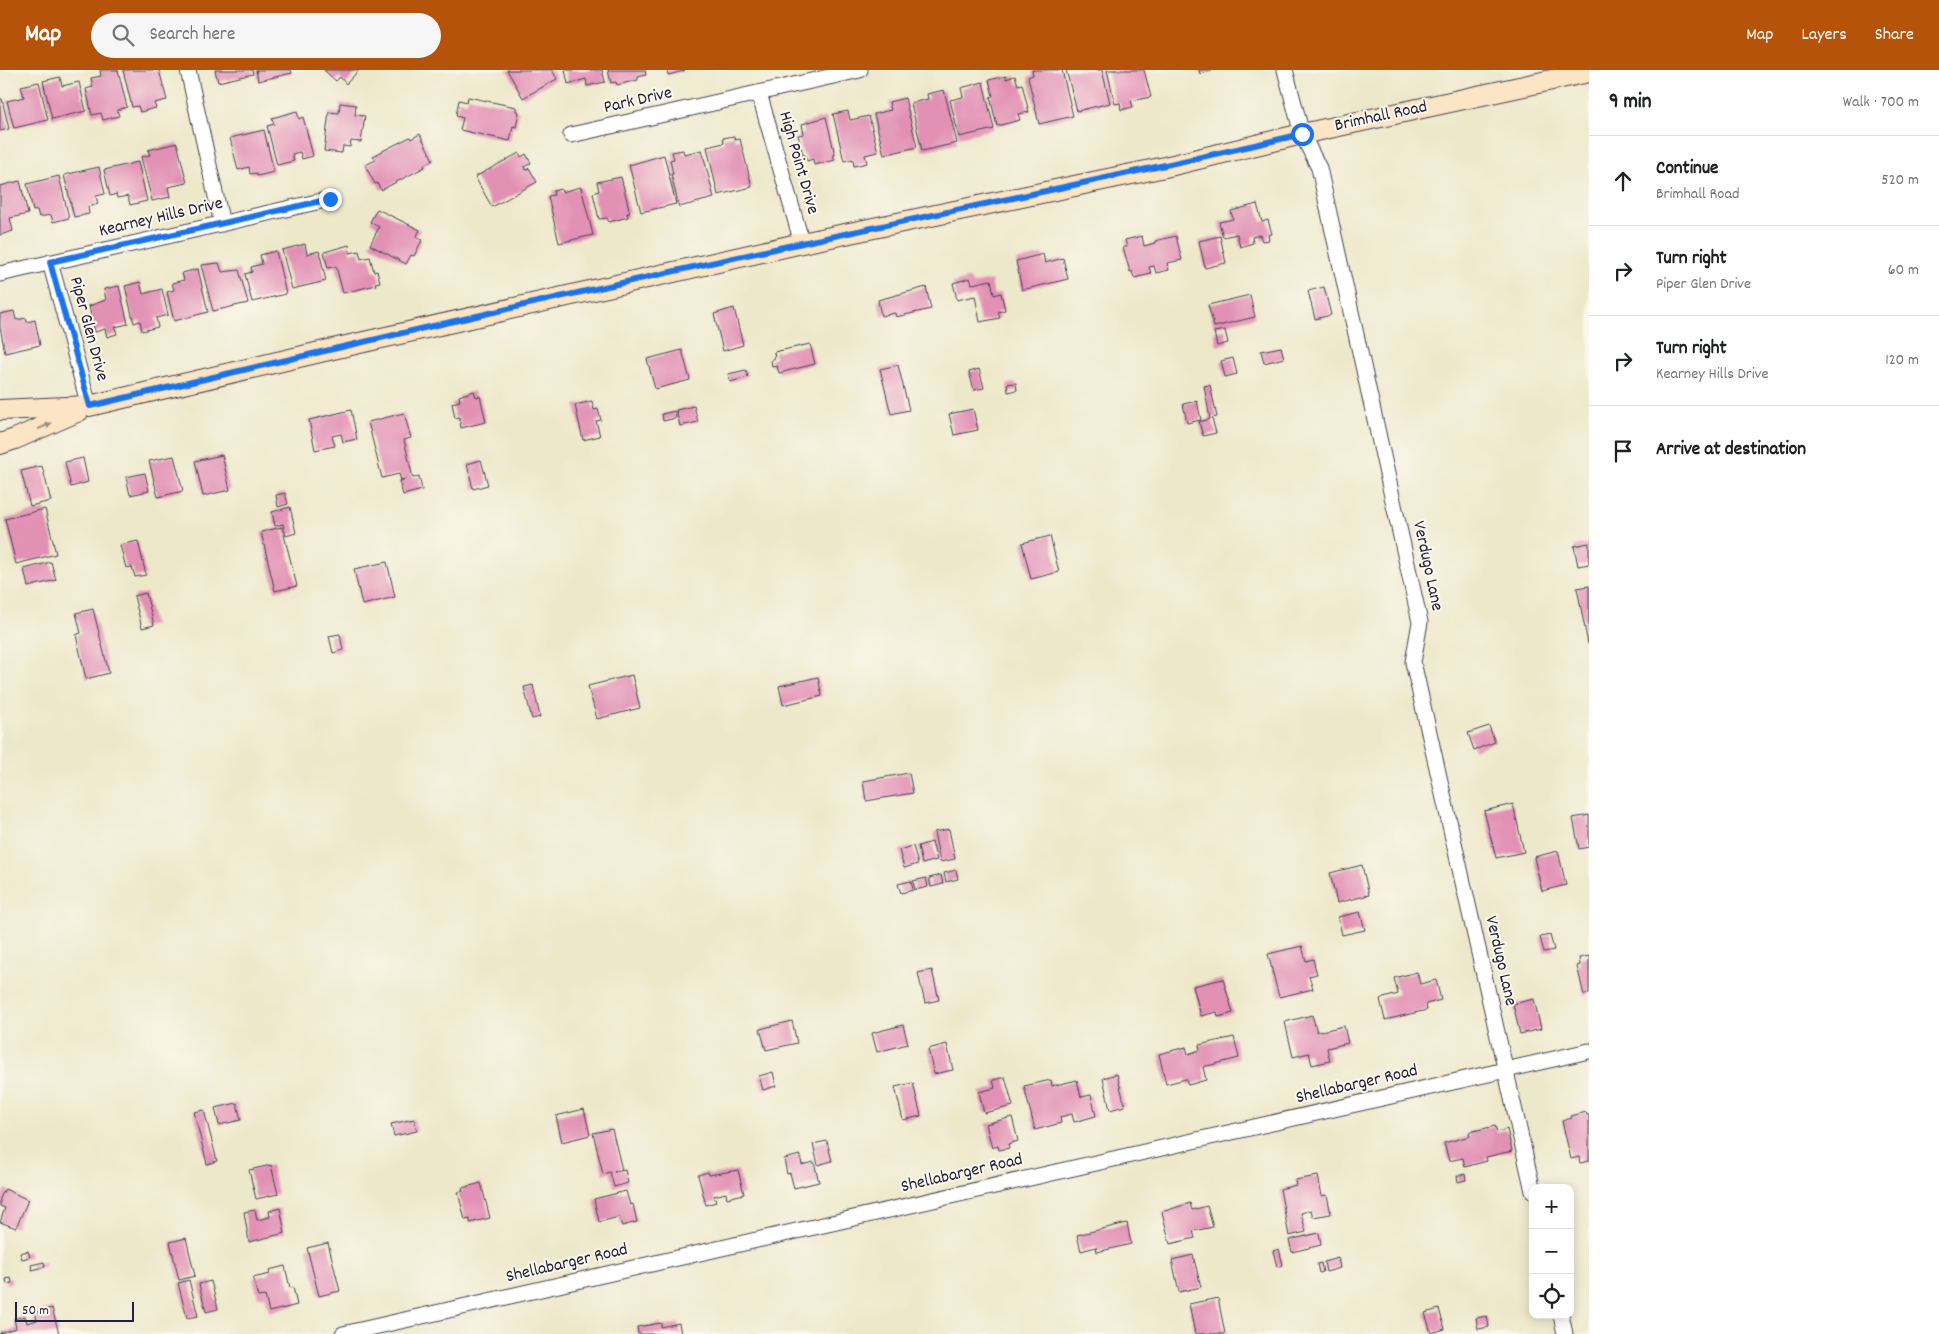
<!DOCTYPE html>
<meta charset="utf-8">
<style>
body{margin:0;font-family:Dekko,sans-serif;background:#f6f6f6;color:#202124}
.controls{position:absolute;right:15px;bottom:15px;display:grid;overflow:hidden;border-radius:10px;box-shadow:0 2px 12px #0003}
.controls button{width:45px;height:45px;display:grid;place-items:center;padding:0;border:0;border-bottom:1px solid #e0e0e0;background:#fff;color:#202124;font:25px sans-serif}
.scale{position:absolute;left:15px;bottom:12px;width:119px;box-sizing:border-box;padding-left:5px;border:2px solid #22223b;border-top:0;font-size:14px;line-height:18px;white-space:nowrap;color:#22223b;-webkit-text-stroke:4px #fbf7ec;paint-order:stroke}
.stop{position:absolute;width:15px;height:15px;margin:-11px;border:4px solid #1a73e8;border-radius:50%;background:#fff}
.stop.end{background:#1a73e8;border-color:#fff;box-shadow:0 1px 5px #0008}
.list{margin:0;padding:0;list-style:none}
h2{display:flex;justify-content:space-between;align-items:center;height:65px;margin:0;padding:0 20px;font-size:21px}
h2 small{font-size:16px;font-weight:400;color:#757577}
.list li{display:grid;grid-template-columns:32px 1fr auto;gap:15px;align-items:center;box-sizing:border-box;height:90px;padding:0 20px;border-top:1px solid #e0e0e0}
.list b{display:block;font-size:19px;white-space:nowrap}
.list p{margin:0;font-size:16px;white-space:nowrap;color:#757577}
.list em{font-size:16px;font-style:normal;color:#757577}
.icon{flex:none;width:28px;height:28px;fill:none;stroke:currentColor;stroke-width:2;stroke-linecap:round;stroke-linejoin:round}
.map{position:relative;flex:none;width:1589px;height:1264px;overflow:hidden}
header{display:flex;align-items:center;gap:30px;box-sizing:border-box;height:70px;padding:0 25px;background:#b45309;color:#fff}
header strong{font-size:24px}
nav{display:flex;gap:28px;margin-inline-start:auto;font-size:18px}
.search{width:350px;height:45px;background:#f6f6f6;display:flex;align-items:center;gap:12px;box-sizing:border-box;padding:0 18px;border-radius:28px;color:#757577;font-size:19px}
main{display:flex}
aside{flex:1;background:#fff}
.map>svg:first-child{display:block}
.building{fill:#e290b4}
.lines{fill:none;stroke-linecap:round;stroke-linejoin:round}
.street-casing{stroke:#414051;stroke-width:17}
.secondary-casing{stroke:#414051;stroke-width:22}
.street{stroke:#fff;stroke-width:15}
.secondary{stroke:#fce5c4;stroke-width:20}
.oneway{fill:#9a8d86}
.route{stroke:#1a73e8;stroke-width:6}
.labels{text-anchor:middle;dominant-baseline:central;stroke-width:4;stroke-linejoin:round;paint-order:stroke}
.street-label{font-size:18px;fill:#22223b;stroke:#fbf7ec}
</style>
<header>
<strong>Map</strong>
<div class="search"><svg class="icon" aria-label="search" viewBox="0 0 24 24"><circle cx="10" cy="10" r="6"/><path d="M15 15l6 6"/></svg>Search here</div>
<nav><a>Map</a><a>Layers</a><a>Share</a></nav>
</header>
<main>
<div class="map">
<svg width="1589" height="1264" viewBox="0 0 1589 1264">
<rect width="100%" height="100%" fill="#fbf7ec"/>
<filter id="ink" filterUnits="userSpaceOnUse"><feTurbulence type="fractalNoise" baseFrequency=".02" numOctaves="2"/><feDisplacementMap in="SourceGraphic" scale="10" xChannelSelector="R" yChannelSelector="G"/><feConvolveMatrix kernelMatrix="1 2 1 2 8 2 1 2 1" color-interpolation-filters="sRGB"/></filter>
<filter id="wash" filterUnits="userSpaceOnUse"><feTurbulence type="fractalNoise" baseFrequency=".0096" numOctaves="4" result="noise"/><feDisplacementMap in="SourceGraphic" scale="20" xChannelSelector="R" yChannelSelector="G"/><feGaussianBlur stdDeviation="1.12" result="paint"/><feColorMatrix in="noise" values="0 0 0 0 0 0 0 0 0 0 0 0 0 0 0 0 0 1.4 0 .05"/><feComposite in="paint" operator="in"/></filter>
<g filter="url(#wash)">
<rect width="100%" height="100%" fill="#eee8cb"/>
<g id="blocks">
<path class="building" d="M100,0h18l9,37 -10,3 2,6 -16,4 -2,-7 -9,2 -6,-26 7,-2 -2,-9 10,-2z
M123,0h36l8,30 -13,3 2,5 -16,4 -2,-6 -6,1z
M215,0h37l1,4 -35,8z
M256,0h35l1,3 -34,8z
M324,0h35l-13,14 -6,-7 -4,4z
M507,0h45l5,9 -34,19z
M565,0h37l3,12 -18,4 -1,-7 -18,5z
M608,0h37l1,5 -8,2v3l-21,5 -1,-3 -5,1z
M667,0h17v1l-16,4z
M1032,0h30l11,46 -34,8 -11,-47 5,-2z
M1066,0h36l8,33 -33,8z
M1107,0h37l7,27 -20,4 2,6 -12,3 -1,-7 -5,1z
M1199,0h13v1l-12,3z
M1006,6v3l9,-3 3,9 4,-1 7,28 -11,2 2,6 -23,6 -7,-29 3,-1 -4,-16z
M60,7l2,9 17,-4 7,29 -34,8 -9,-38z
M39,12l9,38 -34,8 -7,-27 17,-4 -3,-11z
M983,12l11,47 -35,8 -9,-37 13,-3 -2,-9z
M944,20l13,53 -35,8 -11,-48 17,-4 -1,-5z
M468,27l48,10v4l3,1 -3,15 -3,-1 -3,15 -50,-11 3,-12 -7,-2 3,-16 8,2z
M905,28l12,49 -33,8 -10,-41 17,-4 -2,-8z
M0,29h2l7,30 -9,2z
M340,33l16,2 -1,10 10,1 -4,26 -10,-1 -1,6 -7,-1 -1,7 -18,-2 5,-39 10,1z
M297,41l2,8 4,-2 10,39 -11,3 -2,-7 -8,2 2,7 -17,4 -10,-39 7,-2 -2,-6z
M848,41l2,9 19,-4 9,36 -13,3 2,8 -13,3 -1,-7 -9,2 -11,-47z
M826,47l9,38h-2l2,5 -21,5 -1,-6 -6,2 -2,-6h-2l-5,-20 6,-1 -2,-10z
M264,60l10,42 -17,4 -1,-3 -6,1 -1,-7 -11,3 -8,-32z
M420,64l13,26 -9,5 1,2 -44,23 -4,-7 -2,1 -10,-19 11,-5 -3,-4 37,-19 1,2z
M734,66l1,4 5,-1 12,48 -34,8 -11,-48 17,-4 -1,-5z
M177,73l10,40 -19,4 2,10 -18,4 -11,-44 9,-2 -2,-5z
M683,80l1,4 18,-4 12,48 -35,9 -8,-33h2l-3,-14 4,-1 -2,-7z
M519,83l2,4 5,-3 5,9 -7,4 2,3 3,-2 8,14 -45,25 -17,-30z
M664,85l12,49 -35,8 -12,-47z
M138,92l9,39 -17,4 -2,-9 -11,2 -1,-4 -6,2 -6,-26z
M99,97l6,27 -9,2 2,8 -10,3 1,7 -15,3 -10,-42z
M59,106l10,42 -16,4 -2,-7 -12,2 -2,-7 -4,1 -6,-27z
M621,107l9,36h-3l1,4 -19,5 -2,-4 -8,1 -6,-26 6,-2 -2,-9z
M20,111l8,33 -18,4 3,13 -13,4v-49z
M581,117l12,48 -34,8 -11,-47 6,-1 -1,-4 8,-2 1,3z
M1257,134l5,18 6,-2 4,14 -4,1 1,5 -7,1 -2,-6 -8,2 1,6 -13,4 -3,-13 -14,3 -4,-15 14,-3 -2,-8z
M377,139l43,21 -4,7 6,3 -8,16 -3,-1 -5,9 -36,-19 9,-18 -9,-5z
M1142,166l2,10 11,-3v-2l21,-5 6,24 -15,3 2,7 -13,3 -2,-7 -5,1 2,7 -17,4 -2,-7 -2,1 -7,-25h4l-2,-7z
M1220,166l6,27 -21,5 -6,-27z
M305,174l2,10 12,-3 7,30 -34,8 -10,-39z
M349,175l1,8 9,-2 2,8 9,-2 4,15 3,-1 3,11 -5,1 1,2 -33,8 -7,-27 -8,2 -4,-16z
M276,181l10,43 -34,8 -7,-28 7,-2 -1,-5 11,-3 -2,-9z
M1043,184l2,9 18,-5 5,21 -46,11 -6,-29z
M219,193l3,9 17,-2 9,33 -35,8 -12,-46z
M198,199l10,43 -34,9 -7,-29 7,-2 -2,-7 12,-3 -2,-7z
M970,208l2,6 19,-4 3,15 7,-2 4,17 -7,2 2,6 -20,4 -5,-26 -18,4 -4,-17z
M140,212l3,12 19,-5 6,26 -12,3 2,9 -16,4 -2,-10 -6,2 -9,-37z
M119,216l9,38 -13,3 2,7 -10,3 -2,-8 -10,3 -6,-26 17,-6 -2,-11z
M926,217l5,22 -35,8 -1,-4 -14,3 -3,-16z
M1324,217l7,28 -16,4 -7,-28z
M1250,225l5,22 -41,10 -6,-22z
M734,238l9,37 -20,6 -9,-37z
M14,241l2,9 10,-2 1,4 8,-2 5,25 -35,8 -5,-26v-13z
M1225,260l3,13 -11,3 -3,-14z
M810,274l5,20 -36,9 -2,-7 -5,1 -1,-7 4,-2 -1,-6z
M1281,277l3,11 -20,5 -3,-12z
M682,280l8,30 -35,9 -8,-30z
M1233,288l4,16 -12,3 -4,-16z
M898,295l11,45 -18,4 -11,-45z
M979,299l5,19 -10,2 -5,-18z
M746,300l2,7 -18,5 -2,-8z
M1016,313l1,7 -9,2 -1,-8z
M1210,315l7,32 -5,1 4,15 -13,3 -4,-14 11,-3 -6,-33z
M474,321l2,6 4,-1 6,26 -25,6 -2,-11 -4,1 -3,-15 8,-2 -1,-5z
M592,331l2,9 4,-1 3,11 -5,1 4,15 -17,4 -8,-35z
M1197,331l4,19 -14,3 -4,-19z
M694,336l4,16 -18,4 -4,-16z
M973,339l5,21 -24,5 -5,-21z
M351,340l6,29 -14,3 -2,-8 -9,2 3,10 -20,4 -6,-30z
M675,341l1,7 -13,3 -1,-7z
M404,343l7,25 -7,2 9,38 6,-2 3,14 -19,5 -4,-14 7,-2 -5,1 -2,-6 -17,4 -14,-56z
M222,385l8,35 -27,6 -8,-35z
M174,386l9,35 -25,6 -9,-36z
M83,388l5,24 -17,5 -6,-25z
M481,390l7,25 -15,4 -6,-25z
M42,396l9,35 -21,5 -9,-35z
M145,403l4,18 -19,4 -4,-18z
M285,423l3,11 -10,3 -2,-12z
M290,437l6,26 -10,3 -3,-12 -8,2 -3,-14z
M45,439l11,45 -40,10 -11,-45z
M282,457l15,59 -22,5 -14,-59z
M1050,466l9,36 -28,7 -9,-36z
M138,471l8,34 -11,2 -3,-10 -6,1 -6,-23z
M1589,473v21l-11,2 -4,-20z
M51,492l5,18 -28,7 -4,-18z
M387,492l8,35 -33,8 -8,-36z
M1589,516v58h-1l-11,-56z
M146,523l8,32 -12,3 -8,-32z
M93,539l16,64 -23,6 -10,-44 5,-2 -5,-20z
M340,564l3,16 -10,3 -4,-17z
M632,605l8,33 -43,11 -9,-33z
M818,607l4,19 -39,9 -4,-19z
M533,615l7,32 -8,2 -8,-32z
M1489,656l6,16 -21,8 -6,-17z
M909,703l4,20 -47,8 -3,-20z
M1513,734l11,48 -28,6 -12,-47z
M1589,745v32l-10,2 -6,-31z
M949,759l6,30 -15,3 -6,-30z
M932,772l5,18 -15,4 -4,-18z
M913,776l5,18 -14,4 -5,-18z
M1558,781l8,34 -24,6 -8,-34z
M1362,795l7,30 -32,8 -7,-30z
M956,800l2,9 -12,3 -2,-9z
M941,805l2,9 -12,3 -2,-9z
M926,808l2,9 -13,3 -2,-9z
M911,811l2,9 -12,3 -3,-9z
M1360,842l5,18 -23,5 -4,-18z
M1550,865l4,15 -10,2 -4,-15z
M1302,876l4,15 7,-2 2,8 2,7 -8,2 4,13 -34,8 -11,-43z
M1589,886v37l-5,2 -7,-29 3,-1 -1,-7z
M932,900l7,30 -14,3 -7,-30z
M1417,902l3,12 16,-4 5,20 -15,4 1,6 -42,10 -5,-21 18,-5 -4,-16z
M1223,909l10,34 -15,4 -1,-5 -16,4 -8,-30z
M1534,929l7,30 -21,5 -7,-30z
M1312,945l5,17 27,-6 4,17 -21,5 3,13 -18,4 -3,-12 -16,4 -8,-35z
M792,951l5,22 -31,7 -6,-21z
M903,955l5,19 -31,8 -5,-19z
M1234,967l5,21 -36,9 3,13 -18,5 -2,-6 -20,5 -7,-30 27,-7 2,7 12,-4 -1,-5z
M947,974l6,26 -19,4 -6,-25z
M773,1002l3,14 -13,4 -4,-14z
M1117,1004l8,32 -15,4 -7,-32z
M1005,1007l8,29 -29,7 -5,-21 16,-4 -2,-8z
M1051,1010l1,6 25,-6 4,17 10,-2 5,21 -22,6 -2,-8 -12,3 1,6 -26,7 -11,-44z
M913,1013l8,33 -18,4 -8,-33z
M237,1033l4,17 -22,5 -4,-17z
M584,1039l6,26 -28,7 -6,-26z
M204,1040l13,51 -10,3 -13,-52z
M1586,1042l1,3h2v46l-9,2 -1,-6 -8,2 -9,-38 10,-3 -1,-2z
M1012,1047l6,24 -10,3 1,4 -10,2 -1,-4 -6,2 -6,-24z
M414,1049l3,12 -23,5 -3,-12z
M1495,1056l2,6 10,-3 5,22 -26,6 1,4 -22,6 -2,-9 -14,3 -5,-18 26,-7 -1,-4z
M612,1059l10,41 -8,2 11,-2 3,13 -14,4 -4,-15 -7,2 -10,-41z
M827,1071l5,20 -14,4 -5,-21z
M800,1085l2,10 12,-3 5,20 -25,6 -4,-15 -3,1 -3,-15z
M271,1095l7,29 -22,5 -7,-29z
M738,1100l6,24 -17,4 -1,-5 -12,3 2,6 -10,3 -8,-30 10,-3 1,3z
M1465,1104l1,6 -8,2 -1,-6z
M1318,1106l4,20 5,-1 4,19 -18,3 -2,-7 -10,3 5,19 -17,4 -9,-47 16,-4 -1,-5z
M481,1113l9,35 -20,5v-4l-5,1 -7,-28 5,-1 -1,-3z
M5,1119l23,11 -12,28 -16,-6 5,-14 -5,-2v-8z
M626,1121l4,14 3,-1 4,18 -15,4 -3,-9 -20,5 -5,-23z
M1190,1133l2,7 15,-4 6,21 -20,4 2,7 -25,6 -8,-32z
M280,1138l5,25 -36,9 -5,-30 11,-2 2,10 13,-3 -1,-6z
M1127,1153l4,21 -34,8 -1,-5 -15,4 -4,-16z
M1319,1163l2,12 -29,7 -3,-12z
M186,1168l9,38 -16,4 -9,-38z
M328,1173l12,48 -21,5 -12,-48z
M1279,1179l4,16 -6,2 -4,-16z
M28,1181l2,6 -8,2 -2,-6z
M1193,1185l8,32 -22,5 -7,-32z
M1338,1188l2,10 -14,4 -2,-10z
M44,1192l1,5 -13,3 -1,-5z
M1321,1193l2,9 -4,1 -2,-9z
M285,1196l5,22 3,-1 4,18 -28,7 -4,-16 -7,1 -5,-19 17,-4 -1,-4z
M11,1208l1,5 -5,1 -1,-5z
M189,1210l9,36 -11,2 -9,-35z
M211,1211l7,28 -12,3 -7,-28z
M1218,1228l7,36h-30l-6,-30z
M52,1238l7,26h-59v-1l16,-5 -2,-9 11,-3 2,7 10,-3 -2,-8z
M1439,1239l6,20 -14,4 -6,-20z
M1487,1246l2,11 -11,2 -2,-11z
M661,1253v4l18,-4 2,11h-43l-1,-7z"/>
</g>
</g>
<g filter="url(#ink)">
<use href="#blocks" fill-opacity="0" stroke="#414051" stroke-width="1"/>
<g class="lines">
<defs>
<path id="street" d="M188,0l34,154
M1285,0l17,64 17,34 101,454 -7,40 120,529
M759,23l43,150
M571,65l289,-65
M50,192l39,144
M0,204l330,-75
M1561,1245l4,19
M343,1264l1246,-283"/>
<path id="secondary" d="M0,340l89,-4 244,-57 469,-106 363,-76 137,-33 287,-62
M0,374l15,-5 64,-28"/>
</defs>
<use href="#street" class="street-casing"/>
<use href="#secondary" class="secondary-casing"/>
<use href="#street" class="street"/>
<use href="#secondary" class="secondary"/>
</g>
<defs><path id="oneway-solid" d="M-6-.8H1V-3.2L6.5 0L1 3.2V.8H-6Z" transform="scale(1.25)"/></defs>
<use class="oneway" href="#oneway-solid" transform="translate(45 356) rotate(-24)"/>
</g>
<g class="lines" filter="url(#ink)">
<path class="route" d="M330,129l-280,63 40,144c237,-56 474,-111 712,-163 167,-36 334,-70 500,-109"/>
</g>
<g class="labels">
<g class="street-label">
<text transform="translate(638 31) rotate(-13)">Park Drive</text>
<text transform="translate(1381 47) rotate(-12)">Brimhall Road</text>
<text transform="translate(798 93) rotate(74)">High Point Drive</text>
<text transform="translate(161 148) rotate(-13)">Kearney Hills Drive</text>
<text transform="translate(88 259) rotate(75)">Piper Glen Drive</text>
<text transform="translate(1427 496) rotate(78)">Verdugo Lane</text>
<text transform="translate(1500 891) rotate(77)">Verdugo Lane</text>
<text transform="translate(1357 1015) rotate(-13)">Shellabarger Road</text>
<text transform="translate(962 1104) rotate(-13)">Shellabarger Road</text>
<text transform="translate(567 1194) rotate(-13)">Shellabarger Road</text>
</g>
</g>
</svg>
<div class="controls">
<button>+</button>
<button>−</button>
<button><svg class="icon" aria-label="locate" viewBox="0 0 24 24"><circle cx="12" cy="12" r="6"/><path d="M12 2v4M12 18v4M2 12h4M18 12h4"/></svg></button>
</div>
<div class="scale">50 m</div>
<div class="stop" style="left:1302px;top:64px"></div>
<div class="stop end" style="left:330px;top:129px"></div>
</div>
<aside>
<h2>9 min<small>Walk · 700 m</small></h2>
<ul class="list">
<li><svg class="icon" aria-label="ahead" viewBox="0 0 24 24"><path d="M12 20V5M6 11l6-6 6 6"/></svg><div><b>Continue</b><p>Brimhall Road</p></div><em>520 m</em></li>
<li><svg class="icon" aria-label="right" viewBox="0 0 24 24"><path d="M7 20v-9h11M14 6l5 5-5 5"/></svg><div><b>Turn right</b><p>Piper Glen Drive</p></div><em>60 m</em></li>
<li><svg class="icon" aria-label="right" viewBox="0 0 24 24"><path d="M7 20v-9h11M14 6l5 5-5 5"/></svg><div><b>Turn right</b><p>Kearney Hills Drive</p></div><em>120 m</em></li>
<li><svg class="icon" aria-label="arrive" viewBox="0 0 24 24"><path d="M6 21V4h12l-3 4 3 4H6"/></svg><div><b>Arrive at destination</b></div></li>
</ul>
</aside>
</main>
